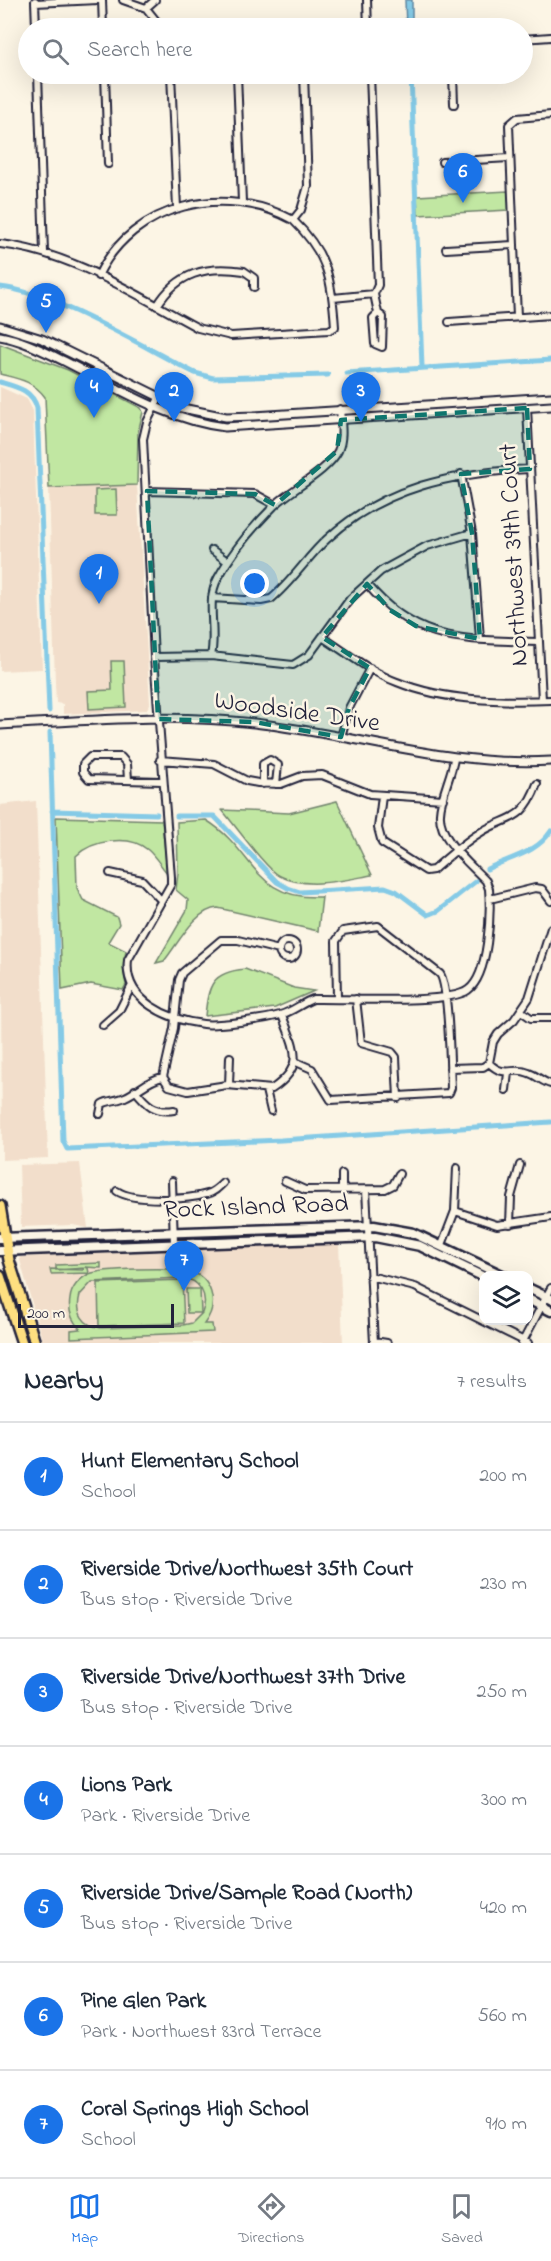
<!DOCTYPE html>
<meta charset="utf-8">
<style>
body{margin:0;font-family:"Indie Flower",sans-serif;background:#f6f6f7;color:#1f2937}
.controls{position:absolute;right:18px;bottom:18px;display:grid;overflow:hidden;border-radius:12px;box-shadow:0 6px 24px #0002}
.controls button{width:54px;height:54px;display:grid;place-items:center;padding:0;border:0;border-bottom:2px solid #e0e1e3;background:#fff;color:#1f2937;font:30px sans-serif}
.scale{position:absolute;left:18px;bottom:15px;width:156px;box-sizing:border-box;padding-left:6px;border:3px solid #22223b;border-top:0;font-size:16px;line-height:21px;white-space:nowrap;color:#22223b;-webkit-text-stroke:4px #fcf5e5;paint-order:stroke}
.you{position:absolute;left:255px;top:584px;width:21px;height:21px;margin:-15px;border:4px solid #fff;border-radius:50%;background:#1a73e8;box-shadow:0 0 0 9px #1a73e833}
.badge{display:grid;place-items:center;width:39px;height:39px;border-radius:50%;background:#1a73e8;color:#fff;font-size:20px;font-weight:700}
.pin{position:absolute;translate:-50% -50px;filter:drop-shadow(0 2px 3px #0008)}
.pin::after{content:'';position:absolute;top:32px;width:21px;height:18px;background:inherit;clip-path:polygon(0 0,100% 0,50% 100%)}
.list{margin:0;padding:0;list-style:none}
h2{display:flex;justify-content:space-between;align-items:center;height:78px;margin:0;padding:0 24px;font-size:26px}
h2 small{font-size:20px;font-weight:400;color:#747a83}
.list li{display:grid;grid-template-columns:39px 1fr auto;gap:18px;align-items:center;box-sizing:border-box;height:108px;padding:0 24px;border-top:2px solid #e0e1e3}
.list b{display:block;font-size:22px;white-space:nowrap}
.list p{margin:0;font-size:20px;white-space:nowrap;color:#747a83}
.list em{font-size:20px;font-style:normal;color:#747a83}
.icon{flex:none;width:33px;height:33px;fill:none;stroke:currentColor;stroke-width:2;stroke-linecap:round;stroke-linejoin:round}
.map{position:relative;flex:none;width:551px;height:1343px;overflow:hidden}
.search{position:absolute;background:#fff;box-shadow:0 6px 24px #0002;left:18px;right:18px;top:18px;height:66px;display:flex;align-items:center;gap:15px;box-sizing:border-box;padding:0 21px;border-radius:33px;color:#747a83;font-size:22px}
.sheet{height:834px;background:#fff}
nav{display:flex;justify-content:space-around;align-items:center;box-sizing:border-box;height:84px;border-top:2px solid #e0e1e3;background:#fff;font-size:16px;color:#747a83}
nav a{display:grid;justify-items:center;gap:3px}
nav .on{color:#1a73e8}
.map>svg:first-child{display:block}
.built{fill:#f2decb}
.green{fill:#c1e7a2;stroke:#72846e;stroke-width:1.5;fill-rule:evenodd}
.water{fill:#85cae6;stroke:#5d87a2;stroke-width:1.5}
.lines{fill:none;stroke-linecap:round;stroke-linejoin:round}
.canal{stroke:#85cae6;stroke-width:5}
.minor-casing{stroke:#22223b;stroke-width:10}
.tertiary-casing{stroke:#22223b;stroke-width:11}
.secondary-casing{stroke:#22223b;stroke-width:13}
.primary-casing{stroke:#22223b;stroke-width:14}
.minor{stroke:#fcf5e5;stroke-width:6}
.tertiary{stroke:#fcf5e5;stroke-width:7}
.secondary{stroke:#fcf5e5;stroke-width:8}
.primary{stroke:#fedf80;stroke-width:9}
.marked{fill:#0f766e;fill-opacity:0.2;stroke:#0f766e;stroke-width:4.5;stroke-dasharray:12 8;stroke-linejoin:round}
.labels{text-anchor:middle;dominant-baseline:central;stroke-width:5;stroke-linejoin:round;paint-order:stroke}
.street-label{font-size:26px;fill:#22223b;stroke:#fcf5e5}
</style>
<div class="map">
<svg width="551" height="1343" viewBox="0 0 551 1343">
<rect width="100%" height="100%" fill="#fcf5e5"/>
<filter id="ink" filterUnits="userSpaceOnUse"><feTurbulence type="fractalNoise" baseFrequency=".0167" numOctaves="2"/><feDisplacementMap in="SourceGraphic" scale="12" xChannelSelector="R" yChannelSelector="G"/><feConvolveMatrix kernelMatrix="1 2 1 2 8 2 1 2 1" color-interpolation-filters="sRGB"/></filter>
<g filter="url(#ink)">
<path class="built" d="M0,387l27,12 6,12 9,258 -42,2z
M137,485l13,219 -4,6 -83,4v-10l-7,-1 -1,-20 -6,-195z
M36,801l12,357 -46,2 -2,-355z
M80,1163l8,65 -15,-3 -52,2 -2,-62z
M339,1244l4,99h-300l-23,-83 1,-3z"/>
<path class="green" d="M508,191l1,19 -91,5 -1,-19z
M0,344l68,26 73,38 2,4 -5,20 -1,53 -88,3 -4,-91c-12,-16 -26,-18 -45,-23z
M116,489l1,26h-22v-25z
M111,661h13l2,46 -37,2 -1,-18 24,-1z
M337,801l35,74c-28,5 -65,15 -92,1 -14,-7 -45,-51 -58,-66l67,3z
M56,817l106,3 5,53c-6,-7 -12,-17 -19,-23 -18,-16 -56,-10 -72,6l1,32 6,12 34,17 2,7 -11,18 18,9 -3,17 3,17 -3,5 -32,-6 -29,6z
M206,820c50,31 46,80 116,77l-4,34 -100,-23c-23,1 -40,36 -54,53l-8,2 31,-53 1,-10 -12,-10 2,-17 -1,-51z
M245,969l49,19 20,3 -39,17 -70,8c3,-31 7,-44 40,-47z
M101,1263v5l-16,-1 3,1 1,5 -38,1 -1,-5 33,1 1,-2 -28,2v-5z
M187,1270c25,7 33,34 17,54h8l1,8 -142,6v-8l9,-1c-8,-8 -12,-18 -10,-30 1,-11 9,-20 19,-25 15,-6 80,-6 98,-4zM181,1278c19,1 28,18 21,35l-10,10 -9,2 -82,3c-18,-2 -26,-16 -21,-33l12,-13z
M182,1280l2,43 -85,3 -1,-43z
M186,1289h14l1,24h-14z"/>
<path class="water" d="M405,0h7v28h-6z"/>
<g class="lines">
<path class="canal" d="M411,74l11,293
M0,287c53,5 145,61 195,86l18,5 115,-3
M346,373l205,-13
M0,382c17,5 32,8 37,26l12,303
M50,732l13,409 4,8 214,-9 270,-18
M52,811l105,3
M177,816h37l63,66 11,6 12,4 85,-5 11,4 32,24 10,-4 38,-30
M487,869c23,-12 49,-15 64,-38"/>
<defs>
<path id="minor" d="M102,0l1,28
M123,0l23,8 9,-8
M367,0l1,28
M35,1l1,27
M35,3l63,-3
M146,8l16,20
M522,39l29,-2
M38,74l6,178
M105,74l3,90
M171,74l6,134
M237,74l5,128
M453,74l1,30
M442,162l67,-4
M0,244c71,8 136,51 198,84l33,8 98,-6 6,-3c-3,-47 -7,-73 -42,-107l8,-10 7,-24 -4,-112
M446,249l67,-4
M98,276c35,-73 127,-93 195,-56
M374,294l4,19 5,4 -1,30 -7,-3 -2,-26 5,-5
M333,298l41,-4 4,-9 -8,-211
M157,306c20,-33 49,-41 87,-35l10,7v9
M517,317l-8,-192 8,-7 34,-3
M449,322l102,-7
M159,398l-12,24 -4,17 11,218 17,220v7l-43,76c-5,41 41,60 75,64 14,2 63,-5 77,-9 12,-3 22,-12 33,-16 30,-1 135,6 155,-9 21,-15 23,-77 21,-101l-3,-8c-16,-17 -48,-42 -46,-68 1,-18 11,-36 14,-54
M527,408l15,292
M461,474l11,59 8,106
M147,491l108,3 20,11
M212,550l15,11
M367,584c51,61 98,55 172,58
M212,598l49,3 10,-2c21,-17 36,-42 56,-60 56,-52 129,-67 203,-70
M322,637c24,15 48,35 75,45 47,19 103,20 154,18
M211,656c6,-26 -6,-54 7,-78 14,-26 36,-52 57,-73 17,-16 53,-34 63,-54 6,-13 3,-28 2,-42
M154,657l57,-1 82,9 16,-10 41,-56 31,-28 46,-25 45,-13
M341,737l8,-29 21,-40
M160,760l54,4 33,17 11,2 23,1 21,-8 20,-1 48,19 73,5
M128,780l-1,-16 -6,-7h-31l-7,7v8l6,7 73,2
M263,784v-20l7,-4 8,5 -2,19
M382,796l-4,32 4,15 44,28 7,-1c14,-12 29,-26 45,-36 28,-19 44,-9 59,-50
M110,873l32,7 18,19
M490,899l45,-11 7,1 9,12
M279 950a9 9 0 1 1 18 0a9 9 0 1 1-18 0Z
M279,950l-41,-10h-17l-39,33 -3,7 -5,48 -11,49 6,9 19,5 39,-6 45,4c35,-24 22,-41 10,-74
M356,999l5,44 31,9 4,5 2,41
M521,1011l10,7h20
M103,1025l16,-14 12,-24
M296,1062l16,7 19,31 118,-7 2,-5c-1,-20 -2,-102 -11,-114l-62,-48 -35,5 -7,10 1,57
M489,1063l4,-21 5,-8 16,-14 15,-22 22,-70
M450,1068l33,-1 6,-4c16,16 24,3 40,10 9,3 13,9 22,11
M229,1085l1,-28
M135,1090c12,15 20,23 39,20
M266,1090l5,21
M506,1090l2,-17
M100,1114l2,-10c7,-4 15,-3 23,-7 14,-6 22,-17 38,-20
M342,1174v16
M172,1181l2,63
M285,1181l20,9 80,-1 8,-4 6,-11
M366,1190l8,153
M117,1191c16,11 71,9 90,3 7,-2 11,-6 16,-11
M455,1211l42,14 54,-8
M510,1224l1,-27 9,-32
M442,1245l13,-34 2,-43
M370,1276l45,11 113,56
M374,1341l13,2
M522,1343l29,-55"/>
<path id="tertiary" d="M0,326l42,13 140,69 44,9 28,-1 297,-19
M0,336c23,4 43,15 64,25 52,26 103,59 161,66l326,-21
M0,725c84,-4 170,-12 254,-2 101,11 194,44 297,38"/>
<path id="secondary" d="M0,1238l374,-12 39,7 91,43
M0,1251l375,-14 45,9 64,31
M528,1288l23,11
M528,1299l23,12"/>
<path id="primary" d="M0,1206l9,54 26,83
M0,1276l22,67"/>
</defs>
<use href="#minor" class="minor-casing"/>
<use href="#tertiary" class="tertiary-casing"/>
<use href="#secondary" class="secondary-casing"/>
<use href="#primary" class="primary-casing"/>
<use href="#minor" class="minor"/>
<use href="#tertiary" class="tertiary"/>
<use href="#secondary" class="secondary"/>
<use href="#primary" class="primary"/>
</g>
</g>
<path class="marked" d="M527,408l3,61 -69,5 11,59 8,106 -64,-13 -26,-16 -23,-26 -45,53 48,31 -21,40 -8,29 -87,-15 -96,-3 -11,-228 108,3 20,11 62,-54 4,-31z"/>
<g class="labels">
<g class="street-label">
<text transform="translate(515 555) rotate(-93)">Northwest 39th Court</text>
<text transform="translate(297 713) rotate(8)">Woodside Drive</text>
<text transform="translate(256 1208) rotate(-2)">Rock Island Road</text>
</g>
</g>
</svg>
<div class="controls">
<button><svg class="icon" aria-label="layers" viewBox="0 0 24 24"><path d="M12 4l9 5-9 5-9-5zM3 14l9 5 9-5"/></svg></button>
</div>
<div class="scale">200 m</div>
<div class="you"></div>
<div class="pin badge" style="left:99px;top:604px">1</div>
<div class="pin badge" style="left:174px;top:422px">2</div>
<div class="pin badge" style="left:361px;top:422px">3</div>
<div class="pin badge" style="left:94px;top:418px">4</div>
<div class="pin badge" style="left:46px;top:333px">5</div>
<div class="pin badge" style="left:463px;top:203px">6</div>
<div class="pin badge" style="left:184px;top:1291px">7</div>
<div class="search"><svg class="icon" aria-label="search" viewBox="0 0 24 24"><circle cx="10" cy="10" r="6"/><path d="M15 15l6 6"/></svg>Search here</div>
</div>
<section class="sheet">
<h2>Nearby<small>7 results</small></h2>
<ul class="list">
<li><span class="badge">1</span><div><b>Hunt Elementary School</b><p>School</p></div><em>200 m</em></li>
<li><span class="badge">2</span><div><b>Riverside Drive/Northwest 35th Court</b><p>Bus stop · Riverside Drive</p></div><em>230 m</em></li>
<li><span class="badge">3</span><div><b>Riverside Drive/Northwest 37th Drive</b><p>Bus stop · Riverside Drive</p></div><em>250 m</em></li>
<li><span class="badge">4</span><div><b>Lions Park</b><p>Park · Riverside Drive</p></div><em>300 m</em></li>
<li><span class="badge">5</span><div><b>Riverside Drive/Sample Road (North)</b><p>Bus stop · Riverside Drive</p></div><em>420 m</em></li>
<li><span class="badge">6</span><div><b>Pine Glen Park</b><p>Park · Northwest 83rd Terrace</p></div><em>560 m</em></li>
<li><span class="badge">7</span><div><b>Coral Springs High School</b><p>School</p></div><em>910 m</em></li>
</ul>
</section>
<nav>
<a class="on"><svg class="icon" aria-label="map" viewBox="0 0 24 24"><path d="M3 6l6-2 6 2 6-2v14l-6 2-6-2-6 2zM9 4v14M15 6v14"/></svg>Map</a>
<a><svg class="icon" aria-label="directions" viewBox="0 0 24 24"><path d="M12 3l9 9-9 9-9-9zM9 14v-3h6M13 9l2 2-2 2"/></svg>Directions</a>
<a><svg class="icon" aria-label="saved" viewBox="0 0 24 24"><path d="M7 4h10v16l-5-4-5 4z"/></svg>Saved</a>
</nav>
